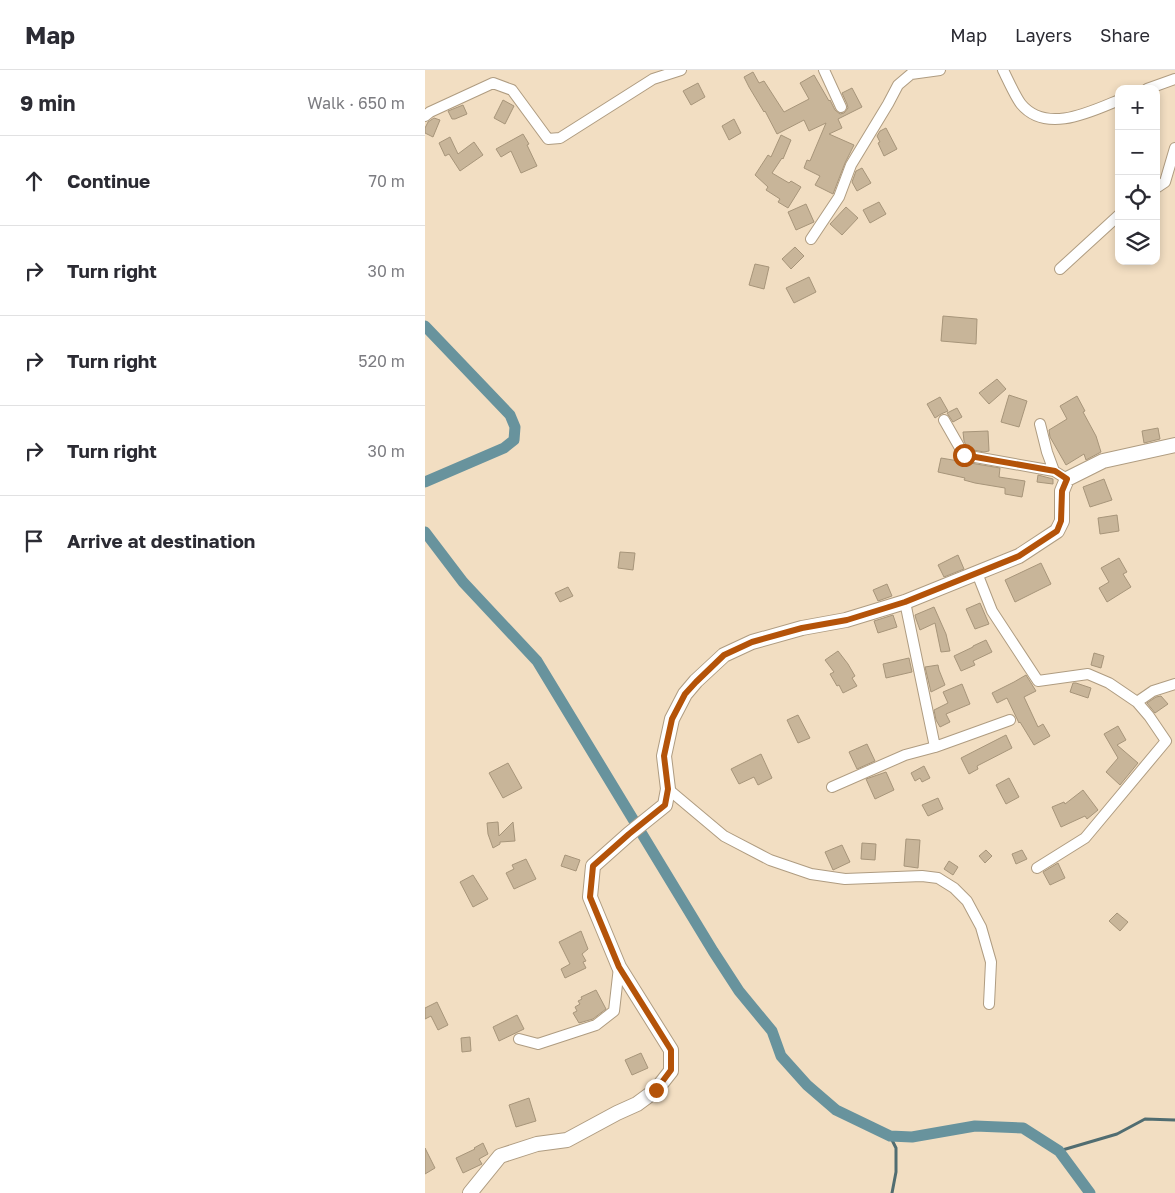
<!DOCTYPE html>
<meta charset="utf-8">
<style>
body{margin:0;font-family:"Golos Text",sans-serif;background:#f2f2f3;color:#2b2b33}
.controls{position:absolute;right:15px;top:15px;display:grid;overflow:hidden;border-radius:10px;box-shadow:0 2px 8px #0003}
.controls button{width:45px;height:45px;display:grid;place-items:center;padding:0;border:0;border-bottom:1px solid #e1e1e2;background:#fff;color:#2b2b33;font:25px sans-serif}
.stop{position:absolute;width:15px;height:15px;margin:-11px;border:4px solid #b45309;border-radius:50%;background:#fff}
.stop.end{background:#b45309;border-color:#fff;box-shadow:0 1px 5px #0008}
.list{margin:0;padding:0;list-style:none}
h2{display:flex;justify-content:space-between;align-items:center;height:65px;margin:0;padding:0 20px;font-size:21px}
h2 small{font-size:16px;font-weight:400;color:#7c7c81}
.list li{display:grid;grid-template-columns:32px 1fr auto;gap:15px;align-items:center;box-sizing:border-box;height:90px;padding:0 20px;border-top:1px solid #e1e1e2}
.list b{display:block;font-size:19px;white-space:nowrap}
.list em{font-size:16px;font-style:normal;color:#7c7c81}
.icon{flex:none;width:28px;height:28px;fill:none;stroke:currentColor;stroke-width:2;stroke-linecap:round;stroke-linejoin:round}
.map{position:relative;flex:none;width:750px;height:1123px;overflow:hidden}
header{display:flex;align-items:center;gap:30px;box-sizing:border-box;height:70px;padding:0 25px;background:#fff;border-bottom:1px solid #e1e1e2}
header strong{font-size:24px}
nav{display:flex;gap:28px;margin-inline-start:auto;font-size:18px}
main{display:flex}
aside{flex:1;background:#fff}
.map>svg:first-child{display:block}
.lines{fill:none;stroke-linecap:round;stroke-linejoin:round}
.stream{stroke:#516d71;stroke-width:3}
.canal{stroke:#68939d;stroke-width:11}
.building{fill:#c8b599;stroke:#a7957a}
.street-casing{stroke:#af9c81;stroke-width:12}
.secondary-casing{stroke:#af9c81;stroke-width:16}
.street{stroke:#fff;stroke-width:10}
.secondary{stroke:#fff;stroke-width:14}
.route{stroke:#b45309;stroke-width:6}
</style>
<header>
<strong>Map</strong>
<nav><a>Map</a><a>Layers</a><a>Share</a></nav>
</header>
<main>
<aside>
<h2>9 min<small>Walk · 650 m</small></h2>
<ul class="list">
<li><svg class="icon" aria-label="ahead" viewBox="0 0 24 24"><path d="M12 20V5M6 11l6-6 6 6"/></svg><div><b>Continue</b></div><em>70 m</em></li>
<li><svg class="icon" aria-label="right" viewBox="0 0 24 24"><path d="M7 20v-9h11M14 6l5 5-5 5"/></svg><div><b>Turn right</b></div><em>30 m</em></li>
<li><svg class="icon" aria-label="right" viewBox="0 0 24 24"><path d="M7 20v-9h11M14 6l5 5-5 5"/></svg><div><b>Turn right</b></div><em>520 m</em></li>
<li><svg class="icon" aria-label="right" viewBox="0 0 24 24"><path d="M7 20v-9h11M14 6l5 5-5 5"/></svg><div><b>Turn right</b></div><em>30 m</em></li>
<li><svg class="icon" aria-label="arrive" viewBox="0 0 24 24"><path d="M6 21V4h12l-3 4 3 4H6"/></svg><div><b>Arrive at destination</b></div></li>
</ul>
</aside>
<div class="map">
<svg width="750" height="1123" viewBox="0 0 750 1123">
<rect width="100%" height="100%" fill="#f2dec2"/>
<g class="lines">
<path class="stream" d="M465,1066l6,12v24l-4,21
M634,1081l58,-17 28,-15 30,1"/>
<path class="canal" d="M0,256l85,89 5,12 -1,13 -10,8 -79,34
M0,462l38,50 74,79 176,290 26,40 33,40 9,25 26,29 29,25 54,26 22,1 63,-11 48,2 36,23 31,42"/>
</g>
<path class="building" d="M328,2l6,11 5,-2 20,31 25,-13 -9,-16 14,-8 15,26 1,-1 5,10 5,4 4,-1 4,-5 -1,-4 -5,-11 10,-5 10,19 -24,12 4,9 -13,6 25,11 -9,18 -12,31 -18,-9 5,-9 -16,-8 3,-8 3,1 16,-38 -17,8 -5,-11 -27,14 -12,-23 -1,1 -15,-25 -5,-10z
M273,13l7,14 -14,8 -8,-14z
M78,30l11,6 -9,18 -11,-6z
M38,35l4,9 -12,5h-3l-4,-8z
M9,48l6,2 -7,17 -8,-4v-5l3,-6z
M309,49l7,14 -12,7 -7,-14z
M461,58l11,21 -13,7 -6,-13 2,-1 -3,-6 3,-5z
M98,64l6,10 -2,1 10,21 -16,7 -10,-22 -10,6 -5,-8z
M356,65l10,5 -8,19 -1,-1 -10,15 17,10 2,-2 10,6 -13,21 -10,-6 2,-3 -14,-9 2,-3 -13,-12 13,-20 3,2z
M25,67l8,17 16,-12 9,13 -23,16 -11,-17 -4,2 -6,-13z
M437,98l9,15 -14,8 -5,-9 4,-11z
M454,132l7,12 -16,9 -7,-13z
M381,134l8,18 -18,8 -8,-18z
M421,137l12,11 -16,17 -12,-11z
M370,177l9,9 -13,13 -9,-10z
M330,194l14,3 -5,22 -15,-4z
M384,207l7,15 -22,11 -8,-15z
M518,246l34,3 -1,25 -35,-3z
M572,309l9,10 -17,15 -10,-11z
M584,325l18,6 -8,26 -18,-5z
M652,326l8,15 -2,1 13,24 5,16 -15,8 -2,-6 -18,11 -16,-28 -1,-7 18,-11 -7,-13z
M515,327l8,14 -7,3 -6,4 -8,-14z
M532,338l5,9 -9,5 -6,-9z
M733,358l2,11 -16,4 -2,-12z
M563,361l1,20 -5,1 -16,-3 -4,-8 -1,-9z
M516,388l59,10 -1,9 26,4 -3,16 -17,-3v-6l-30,-5 -11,-3 1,-2 -27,-6z
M613,405l15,4v5l-16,-2z
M679,409l8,21 -22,7 -7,-20z
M692,445l2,16 -19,3 -2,-16z
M195,482l15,1 -2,17 -15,-2z
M533,485l6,14 -20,8 -6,-12z
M694,488l8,14 -4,2 8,13 -24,15 -8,-14 10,-6 -8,-14z
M616,493l10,21 -36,18 -10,-22z
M462,514l5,12 -14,5 -5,-11z
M143,517l5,9 -13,6 -5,-9z
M555,533l9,21 -14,5 -9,-20z
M509,537l12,27 4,17 -9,1 -6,-29 -15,7 -4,-11 -1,-4z
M468,545l4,12 -19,6 -4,-12z
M561,570l6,12 -19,9 2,4 -14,6 -7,-15 19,-9v-1z
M413,581l10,13 7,12 -3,2 5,8 -14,7 -4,-8 -2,1 -7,-12 4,-2 -9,-12z
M669,583l10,3 -3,12 -10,-3z
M484,588l3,14 -26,6 -3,-14z
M513,595l1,5 6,15 -14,7 -6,-25z
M601,605l10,16 -12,6 14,30 5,-3 7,12 -16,9 -14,-23 -1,1 -12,-25 -10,5 -5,-10 22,-11z
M648,613h3l15,5 -3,10 -18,-6z
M537,614l8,20 -24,10 4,8 -10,5 -4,-7 -2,-10 14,-7 -5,-11z
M736,626l7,8 -13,9 -8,-10 9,-6z
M373,645l12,23 -12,5 -11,-23z
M693,656l8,14 -9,5 21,18 -18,22 -14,-13 12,-14 -14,-24z
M581,665l6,13 -35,18 1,3 -9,5 -8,-16z
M442,674l8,17 -18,8 -8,-17z
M336,684l11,24 -14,7 -4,-8 -15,7 -8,-15z
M83,693l14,25 -19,10 -14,-25z
M499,696l6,12 -8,4 -2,-4 -5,3 -4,-8z
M461,702l8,18 -19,9 -9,-20z
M584,708l10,19 -13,7 -10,-19z
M658,720l15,20 -11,9 -2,-3 -24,11 -9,-20 12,-5 1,2z
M513,728l5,11 -15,7 -6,-11z
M73,752l1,14 14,-14 2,19 -15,1v2l-7,4 -5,-14 -1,-11z
M481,769l14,1 -2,28 -14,-2z
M437,773l14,1 -1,16 -14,-1z
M417,775l8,17 -17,8 -8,-18z
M561,780l6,6 -7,7 -6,-7z
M597,780l5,9 -11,5 -4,-10z
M140,785l15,5 -4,11 -15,-5z
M101,789l10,20 -22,10 -8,-16 8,-4 -2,-4z
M524,791l9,6 -5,8 -9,-6z
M633,793l7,15 -15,7 -7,-13z
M48,805l15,24 -15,8 -13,-25z
M692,843l11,9 -8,9 -11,-10z
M156,861l7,18 -6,5 4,7 -3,1 3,6 -21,10 -4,-9 9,-5 -11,-22z
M171,920l10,19 -13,10 -14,4 -6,-10 4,-2 -2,-4 5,-3 -2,-3 4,-2 -1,-2z
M12,932l11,23 -10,5 -7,-14 -6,3v-11z
M92,945l7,14 -25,12 -6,-14z
M45,967l1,14 -9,1 -1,-14z
M216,983l7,15 -16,7 -7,-15z
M104,1028l7,23 -20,6 -7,-22z
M58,1073l5,11 -9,5 3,5 -19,9 -7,-15 19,-9 -1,-1z
M0,1078l10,20 -10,6z"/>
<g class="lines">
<defs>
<path id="street" d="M399,0l17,37
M578,0c5,10 12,26 18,34 25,30 69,8 98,-4
M722,19l28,-10
M0,46l5,-4 63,-29 19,7 36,49 12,-1 93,-59 28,-9
M731,118l9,-6 10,-34
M386,169l28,-42 12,-32 37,-61 10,-19 13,-11 29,-4
M635,199l59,-54
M519,350l20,35 90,16 13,8
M615,354l7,28 7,19
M552,503l15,38 46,70 50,-7 21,9 28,19 12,14 17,25 -81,97 -48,30
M480,532l30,145
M712,632l16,-11 22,-7
M407,717l73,-32 30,-8 75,-27
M243,719l56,47 46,24 41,14 34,5 77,-3 16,2 16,10 13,13 14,26 10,35 -2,42
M94,969l19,5 58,-19 18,-14 5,-44"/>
<path id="secondary" d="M45,1123l30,-37 37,-12 30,-4 50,-27 20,-9 19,-14 15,-19v-21l-52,-83 -29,-70 3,-31 36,-32 36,-29 3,-16 -4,-33 8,-37 13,-25 11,-13 28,-26 28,-13 50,-14 44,-8 59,-18 114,-46 38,-25 5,-10v-30l5,-12 36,-18 72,-16"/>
</defs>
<use href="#street" class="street-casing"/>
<use href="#secondary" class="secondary-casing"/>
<use href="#street" class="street"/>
<use href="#secondary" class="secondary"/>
</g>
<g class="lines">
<path class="route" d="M231,1020l15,-20v-20l-52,-83 -29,-70 3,-31 36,-32 36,-29 3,-16 -4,-33 8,-37 13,-25 11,-12 28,-27 28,-13 50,-14 45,-8 58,-18 114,-46 38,-25 4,-10 1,-30 5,-12 -12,-8 -91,-16"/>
</g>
</svg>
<div class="controls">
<button>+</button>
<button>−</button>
<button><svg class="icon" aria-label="locate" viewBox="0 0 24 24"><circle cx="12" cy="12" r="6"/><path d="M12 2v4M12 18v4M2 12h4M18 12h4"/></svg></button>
<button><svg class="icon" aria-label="layers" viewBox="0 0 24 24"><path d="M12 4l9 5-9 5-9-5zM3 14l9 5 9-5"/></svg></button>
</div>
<div class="stop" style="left:539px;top:385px"></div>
<div class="stop end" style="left:231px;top:1020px"></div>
</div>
</main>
